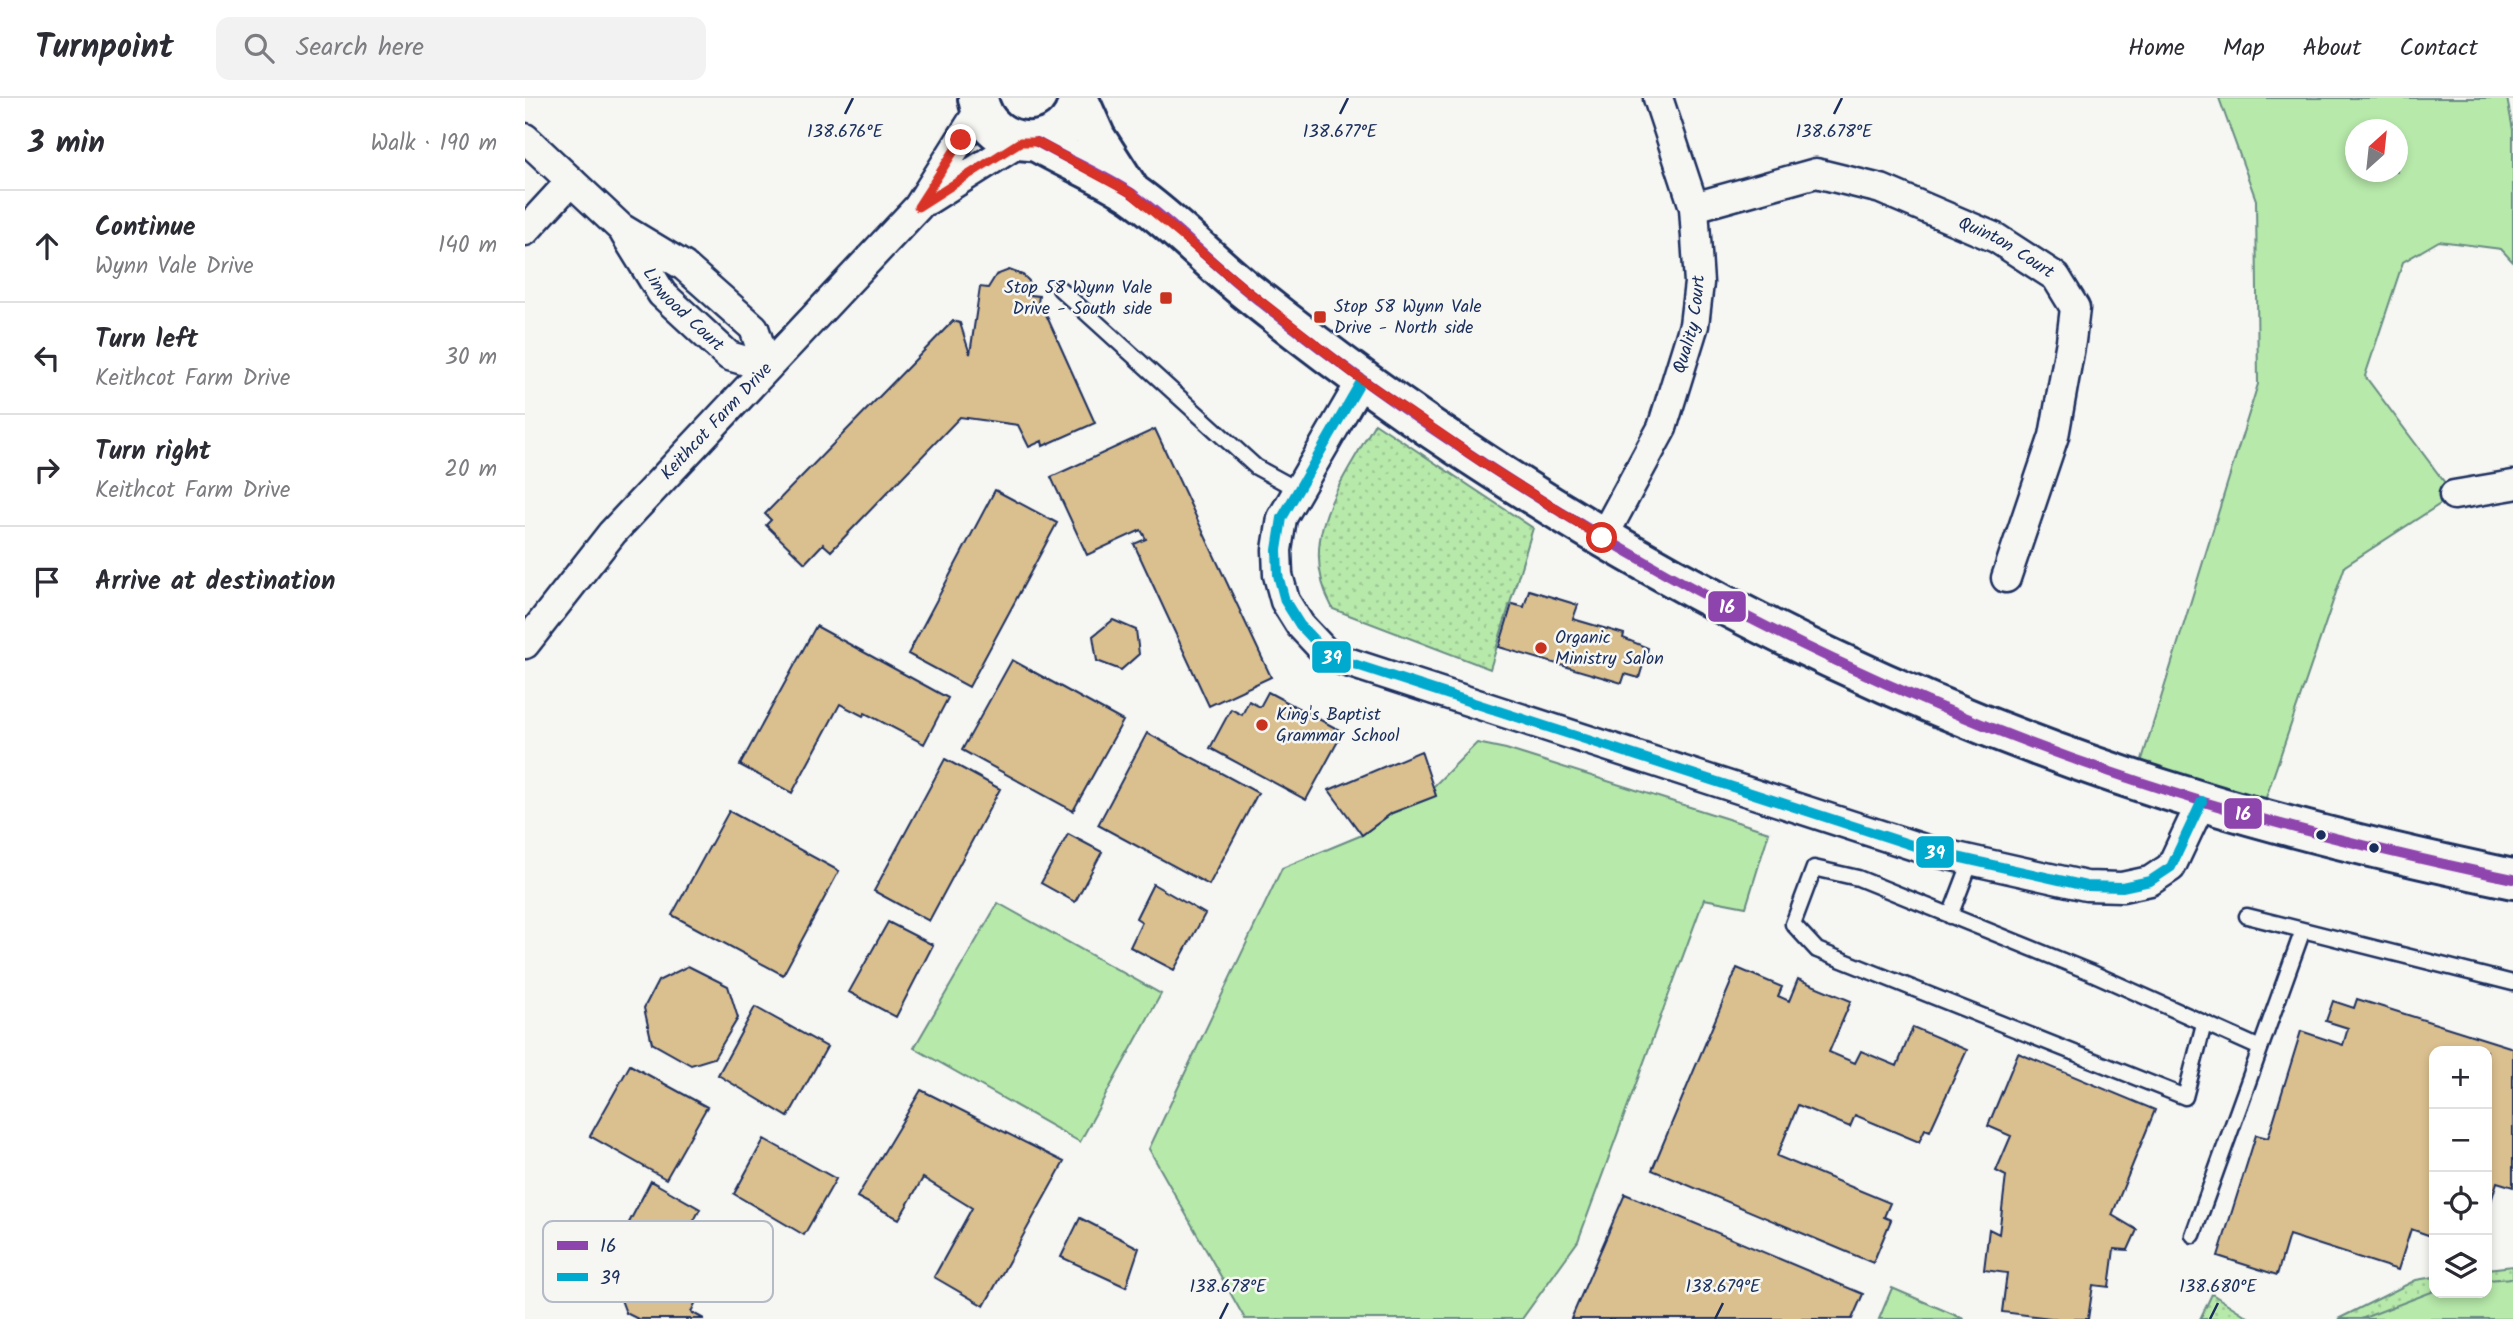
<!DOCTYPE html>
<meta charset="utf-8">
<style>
body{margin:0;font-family:Kalam,sans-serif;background:#f2f2f3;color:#2b2b33}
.controls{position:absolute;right:21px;bottom:21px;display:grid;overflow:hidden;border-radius:14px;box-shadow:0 4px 10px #0003}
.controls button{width:63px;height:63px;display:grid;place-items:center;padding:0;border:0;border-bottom:2px solid #e1e1e2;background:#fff;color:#2b2b33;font:35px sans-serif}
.compass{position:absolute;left:1820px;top:21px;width:63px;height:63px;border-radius:50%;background:#fff;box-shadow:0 4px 10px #0003;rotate:27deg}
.stop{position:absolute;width:21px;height:21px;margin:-16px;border:5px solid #d93025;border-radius:50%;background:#fff}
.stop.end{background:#d93025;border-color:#fff;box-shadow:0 2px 7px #0008}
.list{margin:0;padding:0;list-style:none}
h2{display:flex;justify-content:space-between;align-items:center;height:91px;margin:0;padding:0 28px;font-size:30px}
h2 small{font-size:23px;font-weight:400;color:#7c7c81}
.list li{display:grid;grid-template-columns:46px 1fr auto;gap:21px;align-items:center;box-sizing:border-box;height:112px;padding:0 28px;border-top:2px solid #e1e1e2}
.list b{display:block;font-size:26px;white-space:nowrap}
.list p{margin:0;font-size:23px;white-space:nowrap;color:#7c7c81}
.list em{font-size:23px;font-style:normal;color:#7c7c81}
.icon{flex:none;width:38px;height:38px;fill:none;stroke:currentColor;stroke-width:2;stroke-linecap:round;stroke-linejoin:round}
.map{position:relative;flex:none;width:1988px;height:1221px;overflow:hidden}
header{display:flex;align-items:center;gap:42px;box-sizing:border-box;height:98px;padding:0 35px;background:#fff;border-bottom:2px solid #e1e1e2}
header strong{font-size:33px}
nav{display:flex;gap:38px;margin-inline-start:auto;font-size:24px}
.search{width:490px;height:63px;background:#f2f2f3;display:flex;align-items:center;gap:18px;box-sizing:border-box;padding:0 24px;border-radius:14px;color:#7c7c81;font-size:26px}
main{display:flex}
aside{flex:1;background:#fff}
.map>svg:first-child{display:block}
.grass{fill:url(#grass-dots);stroke:#698c84;stroke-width:2}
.park{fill:#b7e9aa;stroke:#698c84;stroke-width:2;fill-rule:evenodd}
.building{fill:#dabf8f;stroke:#1b2f5e;stroke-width:2}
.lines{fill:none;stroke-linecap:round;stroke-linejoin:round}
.lane-casing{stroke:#1b2f5e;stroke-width:19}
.street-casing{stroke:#1b2f5e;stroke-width:33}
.secondary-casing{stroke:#1b2f5e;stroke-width:44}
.lane{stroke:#f6f6f2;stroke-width:14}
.street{stroke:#f6f6f2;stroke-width:28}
.secondary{stroke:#f6f6f2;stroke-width:38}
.bus-1-casing{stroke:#f6f6f2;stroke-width:16}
.bus-2-casing{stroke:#f6f6f2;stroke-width:16}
.bus-1{stroke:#8e44ad;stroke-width:10}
.bus-2{stroke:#00a9ce;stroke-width:10}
.route{stroke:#d93025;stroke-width:9}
.ticks{fill:none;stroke:#1b2f5e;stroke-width:2.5}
.poi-dot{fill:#c8321e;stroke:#f6f6f2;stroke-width:2.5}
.bus-dot{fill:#1b2f5e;stroke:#f6f6f2;stroke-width:2.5}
.labels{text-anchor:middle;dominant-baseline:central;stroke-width:5;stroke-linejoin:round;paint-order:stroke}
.street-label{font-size:18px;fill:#1b2f5e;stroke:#f6f6f2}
.poi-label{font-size:18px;fill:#1b2f5e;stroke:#f6f6f2;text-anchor:start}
.key{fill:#f6f6f2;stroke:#b4bac6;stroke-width:2}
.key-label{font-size:19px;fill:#1b2f5e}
.ticks-label{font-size:18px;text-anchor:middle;fill:#1b2f5e;stroke:#f6f6f2;stroke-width:5;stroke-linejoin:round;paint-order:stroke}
.line-badge{stroke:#f6f6f2;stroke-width:2.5}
.badge-label{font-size:19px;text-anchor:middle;font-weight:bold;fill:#fff}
</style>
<header>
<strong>Turnpoint</strong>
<div class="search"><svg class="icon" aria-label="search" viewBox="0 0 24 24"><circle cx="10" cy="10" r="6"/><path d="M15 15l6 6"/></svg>Search here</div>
<nav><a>Home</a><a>Map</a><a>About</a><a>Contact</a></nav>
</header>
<main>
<aside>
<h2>3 min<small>Walk · 190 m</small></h2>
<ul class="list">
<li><svg class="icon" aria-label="ahead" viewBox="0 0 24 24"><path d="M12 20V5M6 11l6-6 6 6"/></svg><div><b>Continue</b><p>Wynn Vale Drive</p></div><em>140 m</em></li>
<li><svg class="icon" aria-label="left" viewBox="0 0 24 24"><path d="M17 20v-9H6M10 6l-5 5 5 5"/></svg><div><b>Turn left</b><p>Keithcot Farm Drive</p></div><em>30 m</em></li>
<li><svg class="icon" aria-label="right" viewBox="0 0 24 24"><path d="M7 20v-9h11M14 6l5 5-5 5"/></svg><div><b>Turn right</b><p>Keithcot Farm Drive</p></div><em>20 m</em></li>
<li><svg class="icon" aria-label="arrive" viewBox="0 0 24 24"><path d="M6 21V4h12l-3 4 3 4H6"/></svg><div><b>Arrive at destination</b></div></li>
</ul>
</aside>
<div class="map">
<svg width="1988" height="1221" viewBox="0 0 1988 1221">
<defs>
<pattern id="grass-dots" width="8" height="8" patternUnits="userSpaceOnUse" patternTransform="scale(1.75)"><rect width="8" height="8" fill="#b7e9aa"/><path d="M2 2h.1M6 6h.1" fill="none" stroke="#9dc895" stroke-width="1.8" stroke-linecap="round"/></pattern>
</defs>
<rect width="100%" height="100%" fill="#f6f6f2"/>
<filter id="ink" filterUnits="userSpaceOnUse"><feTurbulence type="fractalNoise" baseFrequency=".0143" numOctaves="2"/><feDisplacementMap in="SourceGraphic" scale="14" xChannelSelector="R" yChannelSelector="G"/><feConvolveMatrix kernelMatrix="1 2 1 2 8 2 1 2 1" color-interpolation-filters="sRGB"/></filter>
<g filter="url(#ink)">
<path class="grass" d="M850,325l158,105 -43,141 -157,-60c-38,-70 8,-125 42,-186z
M1988,1168v53h-175l78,-39 18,-3v16h53v-24z
M1687,1196l39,25h-51z"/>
<path class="park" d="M1694,0h288l6,32v132l-12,-13 -62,-8 -36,21 -38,114 89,119 -109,71 -86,252 -123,-39 122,-395 -2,-184zM1830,32h42v42h-42z
M952,645l29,6 263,83 -23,75 -42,-8 -126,342 -56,78h-277l-96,-170 133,-281 80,-33 30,-22 44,-17 -3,-9z
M473,805l163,91 -81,148 -166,-94z
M1988,1180v41h-152l73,-28 53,2v-13z
M1367,1190l72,31h-85z"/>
<path class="building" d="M484,172l14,5 6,6 1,14 9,1 -2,13 7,1 51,113 -52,23 -1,-5 -13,6 -11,-22 -58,-8 -129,134 -8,-7 -18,19 -39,-38 5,-5 -6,-6 188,-193 7,2 10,31 10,-67 8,1 8,-13z
M630,331l116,248 -62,29 -75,-162 12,-5 -5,-9 -54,25 -36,-78z
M470,392l62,33 -88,164 -61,-33z
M1004,492l49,15 -5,14 51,15 -1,4 25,10 -9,30 -14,-4 -3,9 -123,-36 13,-43 12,3z
M588,522l23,10 3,24 -18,16 -24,-9 -4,-25z
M291,528l132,72 -24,46 -59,-31 -2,3 -23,-12 -48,89 -52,-28z
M487,562l111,61 -50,90 -111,-61z
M743,594l75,40 -37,68 -96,-52 21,-39 11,6 7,-14 11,6z
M622,635l111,60 -49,92 -111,-60z
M896,653l15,45 -44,17 -30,22 -33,-45z
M420,661l55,30 -71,132 -55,-30z
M204,713l110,60 -56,104 -111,-60z
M543,736l34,18 -27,50 -34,-19z
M628,786l52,30 -31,56 -44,-23 12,-25 -6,-4z
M363,824l45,23 -37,72 -47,-25z
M163,868l40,20 10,32 -24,40 -23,7 -39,-22 -8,-35 14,-27z
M1212,870l45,19 -4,9 11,5 9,-22 53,22 -22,51 26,11 6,-12 36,15 16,-39 54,23 -37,81 -5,-2 -6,13 -64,-27 -5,12 -52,-22 -21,51 113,47 -6,14 7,3 -18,43 -221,-93z
M1832,901l156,49v139l-16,-5 -10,33v-164h-53v186l-23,-8 -13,41 -109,-35 -12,40 -59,-19 38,-121 12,3 33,-107 42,14 5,-17 -22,-7 7,-20 21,7z
M230,909l72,40 -39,70 -70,-42z
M1493,955l137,57 -43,105 25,15 -9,20 -14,-1 -5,38 -16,-2 -5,34h-29l-57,-7 5,-39 -23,-3 5,-41 10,5 7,-58 -10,-5 15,-35 -23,-10z
M105,967l77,42 -41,72 -76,-43z
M396,992l143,72 -80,144 -50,-29 38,-69 -49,-30 -24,41 -42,-22z
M239,1041l72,40 -32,56 -70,-41z
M126,1083l49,28 -24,47 33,18 -18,38 13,7h-66l-12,-6 -9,-24 14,-29 -17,-9z
M1100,1096l238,100 -11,25h-281z
M555,1120l59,30 -13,39 -65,-30z"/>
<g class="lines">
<defs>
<path id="lane" d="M535,191l196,178 42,23
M1425,818l21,-55
M1722,818l266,67
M1679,926l-19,73 -368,-147 -24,-26 21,-56 44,10 232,94 170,76
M1668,1137l110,-305"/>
<g id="street">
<path d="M0,40l96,90 63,38 70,62 13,39"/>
<path d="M403,102l92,-58"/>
<path id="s1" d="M1169,109l122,-34 65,16 115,49 60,39 19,31 -4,33 -17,95 -48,142"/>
<path d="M0,133l46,-50"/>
<path id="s2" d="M100,136l37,60 67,62 38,11"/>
<path d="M837,282l-80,138 -5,32 1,25 7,26 15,24 29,31 601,195 156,35 36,1 28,-6 21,-14 31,-66"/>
<path d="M1929,397l59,-10"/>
<path id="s3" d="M1077,441l60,-111 32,-103 5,-42 -5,-76 -36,-109"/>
<path id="s4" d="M0,546l87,-111 306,-326 62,-98"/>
</g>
<path id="secondary" d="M453,0c10,57 91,58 101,0
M554,2l17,38 34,53
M512,44c31,18 66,32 96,52 40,28 76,67 115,98 76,61 155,119 237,172 221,145 465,262 719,338 102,31 205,55 309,77"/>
</defs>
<use href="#lane" class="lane-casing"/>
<use href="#street" class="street-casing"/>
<use href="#secondary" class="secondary-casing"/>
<use href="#lane" class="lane"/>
<use href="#street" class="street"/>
<use href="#secondary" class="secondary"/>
<defs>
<path id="bus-1" d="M512,44c31,18 66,32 96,52 40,28 76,67 115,98 76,61 155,119 237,172 221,145 465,262 719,338 102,31 205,55 309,77"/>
<path id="bus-2" d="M837,282l-80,138 -5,32 1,25 7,26 15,24 29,31 601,195 156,35 36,1 28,-6 21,-14 31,-66"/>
</defs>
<use href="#bus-1" class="bus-1-casing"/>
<use href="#bus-2" class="bus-2-casing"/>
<use href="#bus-1" class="bus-1"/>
<use href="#bus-2" class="bus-2"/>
</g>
</g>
<g class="lines" filter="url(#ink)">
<path class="route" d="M436,42l-43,67 102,-65h17l94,51 114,96 109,85 129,89 119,75"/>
</g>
<path class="ticks" d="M320,16l8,-16M815,16l8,-16M1309,16l8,-16M695,1221l8,-16M1190,1221l8,-16M1685,1221l8,-16"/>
<g class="poi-dot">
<rect x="634" y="193" width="14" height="14" rx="3.5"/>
<rect x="788" y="212" width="14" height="14" rx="3.5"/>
<circle cx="1016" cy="550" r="7"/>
<circle cx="737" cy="627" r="7"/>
</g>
<g class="bus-dot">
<circle cx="1796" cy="737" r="6"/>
<circle cx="1849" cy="750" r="6"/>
</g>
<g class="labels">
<g class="street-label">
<text stroke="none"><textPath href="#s1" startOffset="332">Quinton Court</textPath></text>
<text stroke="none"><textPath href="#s2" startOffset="96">Linwood Court</textPath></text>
<text stroke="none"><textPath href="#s3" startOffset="234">Quality Court</textPath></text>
<text stroke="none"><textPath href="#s4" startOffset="294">Keithcot Farm Drive</textPath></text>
</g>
<g class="poi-label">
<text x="627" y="190" text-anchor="end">Stop 58 Wynn Vale<tspan x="627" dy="21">Drive - South side</tspan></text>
<text x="809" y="209">Stop 58 Wynn Vale<tspan x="809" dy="21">Drive - North side</tspan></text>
<text x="1030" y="540">Organic<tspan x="1030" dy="21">Ministry Salon</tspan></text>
<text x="751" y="617">King's Baptist<tspan x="751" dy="21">Grammar School</tspan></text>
</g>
</g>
<rect x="18" y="1123" width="230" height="81" rx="10" class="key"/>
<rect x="32" y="1143" width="31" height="9" fill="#8e44ad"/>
<rect x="32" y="1175" width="31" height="8" fill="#00a9ce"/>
<g class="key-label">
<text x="75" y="1154">16</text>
<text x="75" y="1186">39</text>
</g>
<g class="ticks-label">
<text x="320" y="39">138.676°E</text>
<text x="815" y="39">138.677°E</text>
<text x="1309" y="39">138.678°E</text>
<text x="703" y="1194">138.678°E</text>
<text x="1198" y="1194">138.679°E</text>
<text x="1693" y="1194">138.680°E</text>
</g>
<g class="line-badge">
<rect x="1182" y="492" width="40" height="33" rx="7" fill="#8e44ad"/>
<rect x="786" y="542" width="41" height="34" rx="7" fill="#00a9ce"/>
<rect x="1698" y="699" width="40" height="33" rx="7" fill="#8e44ad"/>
<rect x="1390" y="737" width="40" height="34" rx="7" fill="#00a9ce"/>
</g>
<g class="badge-label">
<text x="1202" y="515">16</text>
<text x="807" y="566">39</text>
<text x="1718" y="722">16</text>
<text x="1410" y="761">39</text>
</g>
</svg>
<div class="controls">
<button>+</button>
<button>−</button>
<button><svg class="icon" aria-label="locate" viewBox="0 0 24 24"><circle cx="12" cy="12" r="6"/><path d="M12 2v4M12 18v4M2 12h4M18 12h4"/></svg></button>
<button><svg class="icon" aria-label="layers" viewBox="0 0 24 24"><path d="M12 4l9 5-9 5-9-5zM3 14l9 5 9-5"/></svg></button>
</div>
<svg class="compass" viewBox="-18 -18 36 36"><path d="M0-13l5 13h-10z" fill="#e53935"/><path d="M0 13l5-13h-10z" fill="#7c7c81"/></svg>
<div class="stop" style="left:1077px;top:440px"></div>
<div class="stop end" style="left:436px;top:42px"></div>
</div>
</main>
